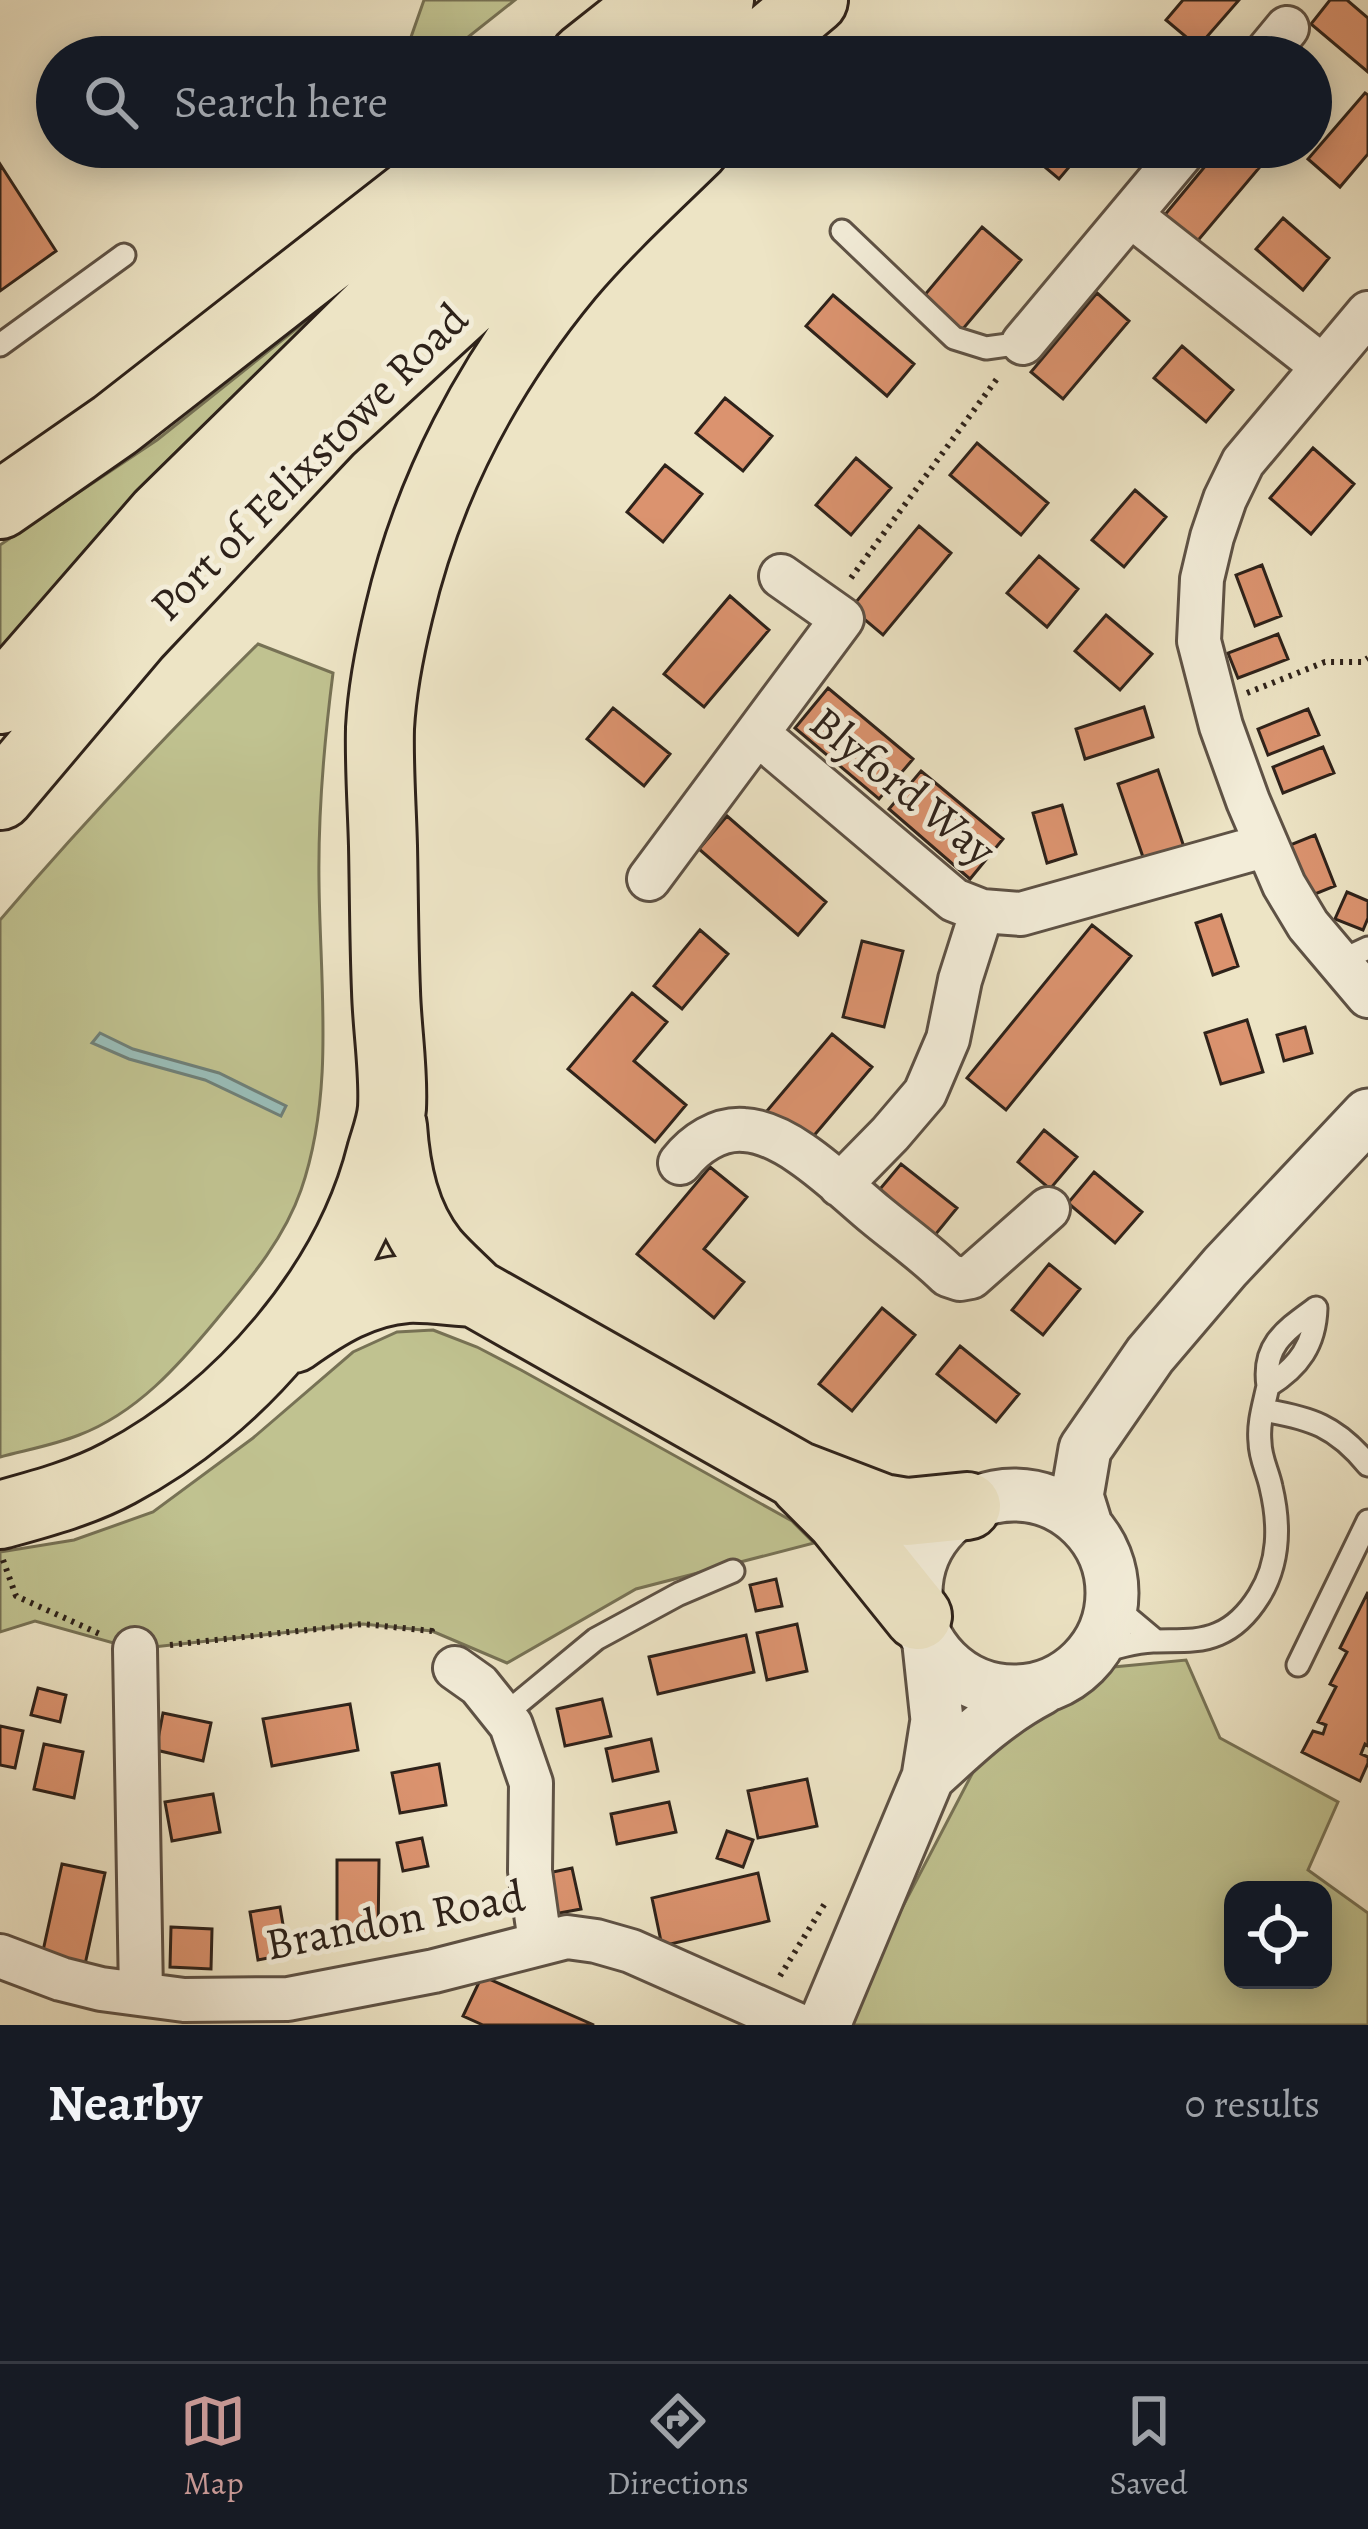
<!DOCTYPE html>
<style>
body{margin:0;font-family:Alegreya,serif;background:#20242c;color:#f1f3f6}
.controls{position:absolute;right:36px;bottom:36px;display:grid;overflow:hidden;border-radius:24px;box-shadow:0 6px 30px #0003}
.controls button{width:108px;height:108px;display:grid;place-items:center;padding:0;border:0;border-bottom:3px solid #363941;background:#171b24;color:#f1f3f6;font:60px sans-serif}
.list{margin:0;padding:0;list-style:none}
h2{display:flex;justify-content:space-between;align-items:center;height:156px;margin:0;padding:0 48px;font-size:51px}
h2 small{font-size:39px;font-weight:400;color:#9ea1a6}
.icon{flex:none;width:66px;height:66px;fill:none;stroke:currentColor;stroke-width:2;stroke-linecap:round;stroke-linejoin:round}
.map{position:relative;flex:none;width:1368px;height:2025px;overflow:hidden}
.search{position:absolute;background:#171b24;box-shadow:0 6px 30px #0003;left:36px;right:36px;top:36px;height:132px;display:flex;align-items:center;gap:30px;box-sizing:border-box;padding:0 42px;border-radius:66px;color:#9ea1a6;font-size:45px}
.sheet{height:336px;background:#171b24}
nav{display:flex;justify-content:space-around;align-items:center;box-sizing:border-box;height:168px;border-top:3px solid #363941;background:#171b24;font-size:33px;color:#9ea1a6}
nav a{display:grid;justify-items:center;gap:6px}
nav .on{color:#c59692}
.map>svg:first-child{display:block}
.green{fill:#c0c290;stroke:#777255;stroke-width:3;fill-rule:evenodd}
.water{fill:#9abeb9;stroke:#6f8079;stroke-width:3}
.building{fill:#db936f;stroke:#2e221a;stroke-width:3}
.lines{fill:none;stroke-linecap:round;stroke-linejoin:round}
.service-casing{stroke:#5e5245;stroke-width:27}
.minor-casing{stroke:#5e5245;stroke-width:48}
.tertiary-casing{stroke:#5e5245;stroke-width:57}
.trunk-casing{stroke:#2e221a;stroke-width:72}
.path{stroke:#2e221a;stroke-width:6;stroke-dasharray:3 6;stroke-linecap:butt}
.service{stroke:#f3edd9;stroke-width:21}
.minor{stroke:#f3edd9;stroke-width:42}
.tertiary{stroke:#f3edd9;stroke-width:51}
.trunk{stroke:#ede4c5;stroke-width:66}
.labels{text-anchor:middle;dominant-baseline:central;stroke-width:10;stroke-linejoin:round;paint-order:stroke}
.street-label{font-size:45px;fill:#2e221a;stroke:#f3edd9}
</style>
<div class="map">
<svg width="1368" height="2025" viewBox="0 0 1368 2025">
<rect width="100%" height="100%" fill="#ede4c5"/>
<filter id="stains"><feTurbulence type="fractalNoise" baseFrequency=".00167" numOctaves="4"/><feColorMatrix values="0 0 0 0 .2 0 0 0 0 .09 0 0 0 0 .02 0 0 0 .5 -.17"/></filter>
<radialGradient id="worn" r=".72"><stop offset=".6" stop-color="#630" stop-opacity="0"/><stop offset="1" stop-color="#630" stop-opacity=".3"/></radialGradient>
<path class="green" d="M424,0h91l-72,57h-39z
M477,185l-477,489v-129l157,-105z
M258,644l75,29c-9,70 -15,139 -14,209 1,102 16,210 -18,308 -17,49 -51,89 -84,129 -38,46 -80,94 -138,116 -25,10 -53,15 -79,22v-537c82,-96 168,-187 258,-276z
M433,1330l44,17 44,23 271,151 22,22 -178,46 -129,74 -75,-32 -69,-7 -228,25 -100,-28 -35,11v-80l74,-12 79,-28 100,-74 100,-86 44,-20z
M1186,1660l34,78 118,64 -30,68 60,43v112h-527l155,-297 73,-31 34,-29zM1233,1890h90v90h-90z"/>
<path class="water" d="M100,1033l33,16 86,24 67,33 -5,10 -76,-36 -76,-21 -37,-16z"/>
<path class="building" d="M1183,0h56l-41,47 -32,-27z
M1330,0h17l21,18v54l-57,-48z
M1365,93l3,2v59l-28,33 -32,-28z
M1021,147h65l-27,32z
M1221,147h13l25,21 -64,76 -32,-27z
M0,164l56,87 -56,40z
M1283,218l46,40 -26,32 -47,-41z
M982,227l39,33 -59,70 -39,-33z
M1097,293l32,28 -66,78 -32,-27z
M833,295l81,69 -27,32 -81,-70z
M1182,346l51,44 -27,32 -52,-44z
M725,398l47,38 -29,35 -47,-38z
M977,443l71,60 -27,32 -71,-60z
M1313,448l41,36 -43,50 -41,-36z
M856,458l35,30 -40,47 -35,-30z
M665,465l37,29 -39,48 -36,-30z
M1135,490l31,27 -42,50 -32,-27z
M919,526l32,27 -68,82 -32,-27z
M1039,556l39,33 -31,38 -40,-34z
M1262,565l19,51 -26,10 -19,-51z
M730,596l39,34 -65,77 -40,-33z
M1106,615l46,39 -32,36 -45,-39z
M1278,634l10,25 -50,19 -10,-25z
M828,688l85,71 -34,40 -84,-71z
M1144,707l9,30 -68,22 -9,-30z
M613,708l57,46 -26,32 -57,-47z
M1308,709l11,26 -51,20 -10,-26z
M1323,747l11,26 -51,20 -10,-26z
M1158,770l26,77 -40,13 -26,-76z
M921,771l82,68 -33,40 -81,-70z
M1062,805l14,49 -29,9 -14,-50z
M727,816l99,86 -28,33 -99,-86z
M1315,835l20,51 -25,10 -20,-51z
M1347,892l21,9v17l-5,12 -28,-11z
M1221,915l17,51 -25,9 -17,-52z
M1092,925l39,31 -125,154 -39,-32z
M700,930l28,24 -46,55 -28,-23z
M862,941l41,10 -19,76 -41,-10z
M632,993l35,29 -33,39 52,44 -31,37 -87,-73z
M1247,1020l16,52 -42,12 -16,-51z
M1305,1027l7,26 -28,8 -7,-26z
M832,1034l40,33 -72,85 -39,-34z
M1044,1130l33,27 -27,32 -32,-27z
M901,1164l56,44 -26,32 -56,-45z
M710,1167l37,30 -43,52 40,33 -30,36 -77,-64z
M1094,1172l48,40 -27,31 -47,-40z
M1049,1264l31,25 -37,46 -31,-25z
M882,1308l33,27 -63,76 -33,-27z
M960,1346l59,48 -23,28 -59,-48z
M776,1579l6,27 -26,5 -6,-26z
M1368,1592v154l-3,-2 -4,10 7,3v6l-8,18 -58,-29 11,-21 10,3 3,-9 -8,-3 18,-35 -6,-3 17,-32 -7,-4z
M797,1624l10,47 -40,9 -10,-47z
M746,1635l8,37 -96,22 -9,-37z
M38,1688l28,7 -6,27 -29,-7z
M602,1699l9,37 -46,10 -8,-37z
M350,1704l8,46 -86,16 -9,-47z
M163,1713l48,10 -8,38 -47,-11z
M0,1726l23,5 -8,37 -15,-3z
M651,1739l7,32 -45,10 -7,-32z
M44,1744l39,8 -9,46 -40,-9z
M439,1764l7,41 -46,8 -8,-40z
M807,1779l10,47 -59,12 -10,-47z
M213,1794l7,38 -48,9 -7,-39z
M669,1802l7,30 -59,12 -6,-30z
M727,1831l26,9 -10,27 -26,-9z
M422,1838l6,28 -25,5 -6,-28z
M337,1860h42l-1,81 -41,-1z
M62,1864l43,9 -21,96 -43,-9z
M572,1868l9,41 -43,8 -9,-40z
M758,1873l11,48 -107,25 -10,-48z
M280,1907l8,47 -30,6 -8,-48z
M171,1927l41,2 -1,40 -41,-2z
M482,1976l112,49h-111l-20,-9z"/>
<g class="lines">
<defs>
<path id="service" d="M842,231l112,107 32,10 37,-5
M0,345l124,-90
M1338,962l30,-14
M1316,1308c-1,36 -17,59 -48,78 -6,-41 18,-56 48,-78z
M1263,1410c48,8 73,16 105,55
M1113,1597l12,18 31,26
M1089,1656c20,-7 43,-14 64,-15 22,-1 44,2 65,-7 17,-7 31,-22 41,-38 21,-34 21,-71 12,-109 -3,-15 -11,-29 -11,-45 -2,-19 4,-37 8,-56
M1298,1665l70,-144
M504,1715l92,-76 83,-45 54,-23"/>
<path id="minor" d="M1263,57l24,-29
M1130,215l192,151
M1368,313l-125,149 -18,37 -13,38 -10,42 -3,62 22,85 27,75 36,84 24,40 60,71
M1023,343l164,-196
M758,734l196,166 28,11 39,3 246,-69
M649,879l193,-260 -61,-43
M680,1163c15,-19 38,-35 64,-33 45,2 98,57 132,85 24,20 50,38 72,60l12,4 11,-2 77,-68
M840,1185l50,-51 35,-41 23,-54 12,-59 22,-69
M135,1649l6,345
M455,1668l24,17 32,40 20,58 -1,88 10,71
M0,1956l61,23 40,10 83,11 104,-1 146,-28 133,-34 29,4 35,10 167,74"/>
<path id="tertiary" d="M916 1593a98 98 0 1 1 196 0a98 98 0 1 1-196 0Z
M1086,1525l-9,-29 8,-47 65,-94 75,-88 143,-152
M928,1777c37,-34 69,-65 113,-88
M824,2025l104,-248 9,-57 -8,-75"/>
<path id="trunk" d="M584,57l72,-57
M655,57l65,-57
M746,57l68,-57
M0,505l115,-80 356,-278
M0,700l161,-185 226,-222 166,-146
M0,796l136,-161 193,-205 306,-281
M393,1126c3,44 12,90 41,126 12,14 27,27 41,41l322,182 86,33 24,4 60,-6
M293,1339c34,-24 70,-47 114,-50 22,-1 46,3 68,4
M803,1482l37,37 78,97
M0,1515c40,-11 82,-22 119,-42 120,-63 229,-189 262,-321 4,-14 10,-29 11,-44 2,-38 -5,-79 -6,-117 -2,-49 -2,-97 -3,-145 -1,-39 -4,-79 -3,-118 2,-38 10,-79 19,-116 29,-124 89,-238 170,-336 39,-46 84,-87 127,-129"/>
</defs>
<use href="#service" class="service-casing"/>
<use href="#minor" class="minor-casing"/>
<use href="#tertiary" class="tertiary-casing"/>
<use href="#trunk" class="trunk-casing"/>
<path class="path" d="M851,578l148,-202
M1247,693l78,-31h37l6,-4
M3,1560l13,36 84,38
M170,1645l193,-21 69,7v5
M780,1976l47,-76"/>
<use href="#service" class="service"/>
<use href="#minor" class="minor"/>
<use href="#tertiary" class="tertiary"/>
<use href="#trunk" class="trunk"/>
</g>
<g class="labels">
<g class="street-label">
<text transform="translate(309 462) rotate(-45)">Port of Felixstowe Road</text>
<text transform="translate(903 786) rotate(39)">Blyford Way</text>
<text transform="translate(395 1920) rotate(-11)">Brandon Road</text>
</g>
</g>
<rect width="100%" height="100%" filter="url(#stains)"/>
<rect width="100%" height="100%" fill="url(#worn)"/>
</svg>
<div class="controls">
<button><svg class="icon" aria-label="locate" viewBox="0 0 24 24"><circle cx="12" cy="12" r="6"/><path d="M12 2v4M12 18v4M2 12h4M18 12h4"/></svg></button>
</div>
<div class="search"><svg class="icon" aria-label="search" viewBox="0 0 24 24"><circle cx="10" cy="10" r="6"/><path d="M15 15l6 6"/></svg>Search here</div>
</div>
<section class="sheet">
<h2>Nearby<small>0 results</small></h2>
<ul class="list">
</ul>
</section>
<nav>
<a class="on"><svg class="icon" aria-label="map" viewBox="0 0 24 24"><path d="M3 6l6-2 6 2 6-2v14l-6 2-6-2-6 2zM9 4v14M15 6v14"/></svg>Map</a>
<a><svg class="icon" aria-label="directions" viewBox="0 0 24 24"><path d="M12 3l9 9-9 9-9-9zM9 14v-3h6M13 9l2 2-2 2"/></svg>Directions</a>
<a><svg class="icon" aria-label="saved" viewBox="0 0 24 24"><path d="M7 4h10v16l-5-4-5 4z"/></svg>Saved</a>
</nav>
